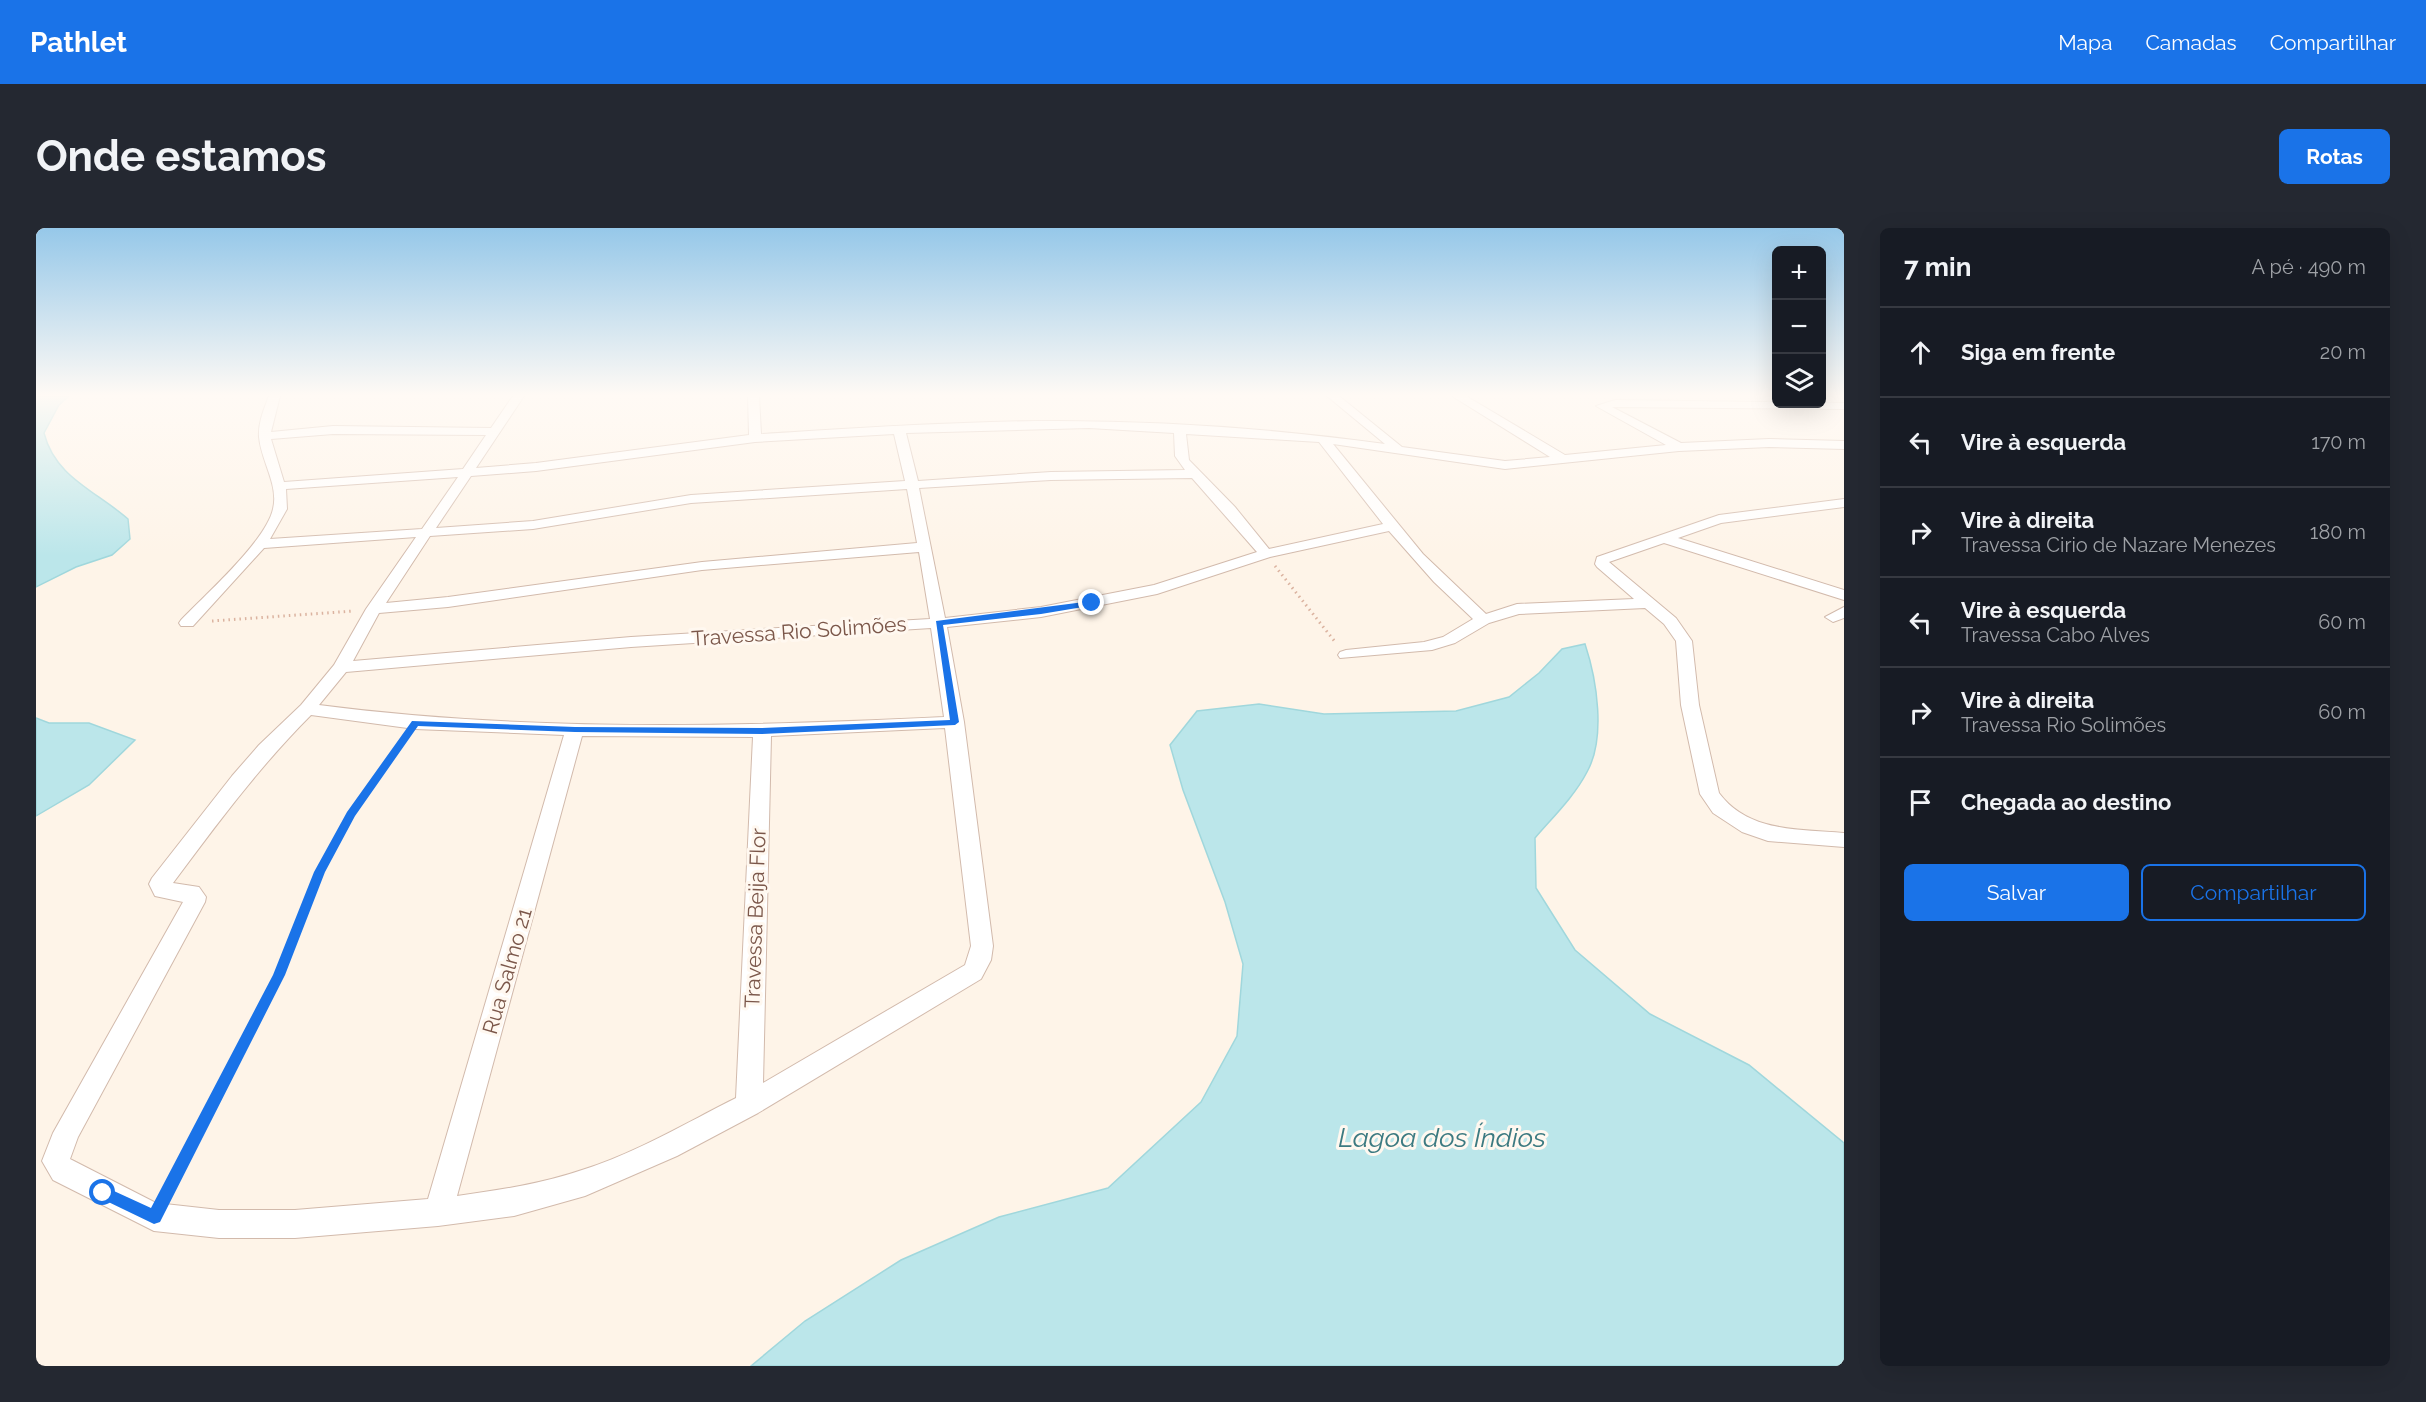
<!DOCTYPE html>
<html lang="pt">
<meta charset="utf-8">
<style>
body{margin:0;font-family:Raleway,sans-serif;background:#242831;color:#f1f3f6}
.controls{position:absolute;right:18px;top:18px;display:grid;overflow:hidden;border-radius:9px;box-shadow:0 6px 24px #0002}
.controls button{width:54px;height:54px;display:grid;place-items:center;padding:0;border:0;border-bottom:2px solid #363941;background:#171b24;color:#f1f3f6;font:30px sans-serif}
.stop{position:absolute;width:18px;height:18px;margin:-14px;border:4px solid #1a73e8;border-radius:50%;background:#fff}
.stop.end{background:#1a73e8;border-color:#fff;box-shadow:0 2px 6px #0008}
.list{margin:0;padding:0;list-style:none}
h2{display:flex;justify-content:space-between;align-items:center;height:78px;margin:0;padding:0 24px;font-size:26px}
h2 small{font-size:20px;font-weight:400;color:#9ea1a6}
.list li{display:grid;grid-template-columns:39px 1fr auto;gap:18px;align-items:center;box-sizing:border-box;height:90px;padding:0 24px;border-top:2px solid #363941}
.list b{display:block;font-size:22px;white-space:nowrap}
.list p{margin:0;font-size:20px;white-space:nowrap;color:#9ea1a6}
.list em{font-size:20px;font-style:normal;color:#9ea1a6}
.actions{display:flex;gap:12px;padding:18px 24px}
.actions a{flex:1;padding:14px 0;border:2px solid #1a73e8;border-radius:9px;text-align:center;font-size:21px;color:#1a73e8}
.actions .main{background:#1a73e8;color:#fff}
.icon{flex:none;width:33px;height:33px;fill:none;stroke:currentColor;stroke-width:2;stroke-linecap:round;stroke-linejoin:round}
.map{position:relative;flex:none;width:1808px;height:1138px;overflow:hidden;border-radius:9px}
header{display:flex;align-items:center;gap:36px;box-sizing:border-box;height:84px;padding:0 30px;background:#1a73e8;color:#fff}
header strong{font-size:28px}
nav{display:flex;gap:33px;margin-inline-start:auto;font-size:21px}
.intro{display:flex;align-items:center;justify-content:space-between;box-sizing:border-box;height:144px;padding:0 36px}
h1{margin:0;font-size:42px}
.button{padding:15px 27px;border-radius:9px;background:#1a73e8;color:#fff;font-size:21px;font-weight:700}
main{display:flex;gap:36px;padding:0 36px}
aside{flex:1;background:#171b24;border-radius:9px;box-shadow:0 6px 24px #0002}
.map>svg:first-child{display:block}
.water{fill:#bbe6ea;stroke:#a0d7dc;stroke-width:1.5}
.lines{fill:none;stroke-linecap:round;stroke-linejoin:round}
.minor-casing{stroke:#d2baac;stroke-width:2}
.path-far2{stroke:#dbb3a0;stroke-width:3;stroke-dasharray:1.5 4;stroke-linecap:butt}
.path-far1{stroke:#dbb3a0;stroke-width:4;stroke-dasharray:1.5 5;stroke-linecap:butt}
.path{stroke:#dbb3a0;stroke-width:5;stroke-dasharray:2 7;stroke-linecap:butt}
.minor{fill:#fff;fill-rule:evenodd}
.route{fill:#1a73e8}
.labels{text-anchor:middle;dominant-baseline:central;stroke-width:6;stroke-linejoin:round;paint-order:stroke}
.street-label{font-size:21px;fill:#7b574a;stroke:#fff8f0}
.near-water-label{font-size:27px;font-style:italic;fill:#3c7a81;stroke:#fff8f0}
</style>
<header>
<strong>Pathlet</strong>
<nav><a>Mapa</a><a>Camadas</a><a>Compartilhar</a></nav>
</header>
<div class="intro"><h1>Onde estamos</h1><a class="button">Rotas</a></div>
<main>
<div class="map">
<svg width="1808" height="1138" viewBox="0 0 1808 1138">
<rect width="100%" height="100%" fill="#fef4e8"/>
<path class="water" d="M0,168h33l-10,9 -15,28c11,44 52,58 84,86l2,20 -18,16 -36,12 -40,20z
M1549,416c12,36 21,94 2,128 -13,25 -34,45 -52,66l1,50 39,62 75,64 99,51 95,78v223h-1093l54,-45 96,-61 98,-43 109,-29 93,-86 36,-66 6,-72 -18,-62 -42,-112 -13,-45 27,-34 62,-7 65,10 132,-3 53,-14 30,-24 23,-24z
M0,490l13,5h40l46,17 -46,45 -53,31z"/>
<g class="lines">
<defs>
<path id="minor" d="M233,168h11l-9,36 62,-6 158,2 22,-32h11l-48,72 60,-5 213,-28 -1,-39h11l2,38c68,-4 135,-9 203,-11 138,-6 283,2 421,21l-58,-48h12l63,51 103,14 45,-4 -98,-61h14l99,59 101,-10 -70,-39 19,-6 229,3v6l-232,-2 69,36 88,-4 75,2v8l-75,-2 -90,4 -174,18 -172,-25 90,110 63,60 31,-10 117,-5 -37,-32 -2,-3 2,-7 122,-42 125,-16v8l-123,16 -43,15 166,52v10l-180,-57 -55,19 67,56 16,23 7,64 20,88c30,40 81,36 125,40v14l-76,-6 -26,-9 -29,-19 -13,-19 -19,-89 -5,-64 -12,-17 -19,-16 -126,6 -30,9 -34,20 -23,7 -92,8 -2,-3 2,-3 6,-2 78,-8 19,-5 30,-18 -39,-37 -45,-51 -119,26 -113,37 -116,23 -94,10 17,95 29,224 -2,14 -10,19 -223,134 -81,43 -92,40 -71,20 -76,10 -143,12h-76l-65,-7 -101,-51 -11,-19 11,-28 130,-231 -28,-6 -6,-12 3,-6 80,-102 27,-31 42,-40 33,-40 32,-56 50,-72 -152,11 -71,78h-12l-2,-3 2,-3c24,-25 85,-79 92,-111 6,-24 -12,-48 -14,-72 -1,-14 5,-28 10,-41zM1053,200l85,5 1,23 10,14 -134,2 -133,9 -12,-48zM297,206l153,1 -23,34 -179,13 -13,-43zM858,206l11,47 -214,14 -158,26 -97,7 35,-52 65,-5 219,-29zM1150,206l133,8 64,82 -114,25 -34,-42 -46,-47zM422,249l-36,52 -152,10 17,-30 -1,-20zM1156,250l65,74 -103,33 -113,22 -96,11 -26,-130 132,-8zM871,261l10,54 -215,19 -254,35 -62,6 44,-67 103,-7 158,-26zM883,324l11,67 -299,18 -278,24 26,-48 69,-6 254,-37zM895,400l13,89c-209,10 -417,15 -625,-12l27,-33 285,-25zM275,487l104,14 149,6 -136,464 -133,11h-76l-63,-7 -86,-44 8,-22 127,-235 1,-5 -7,-10 -26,-4c44,-59 86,-116 138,-168zM909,500l26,218 -6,19 -202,118 8,-347zM546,508l171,1 -17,361c-50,25 -100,55 -154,72 -41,14 -83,20 -125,26z
M1808,379v11l-11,4 -8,-5z"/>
</defs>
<use href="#minor" class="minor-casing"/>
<path class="path-far2" d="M1239,338l61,77
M176,393l142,-10
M356,529l13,-18"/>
<path class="path-far1" d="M219,794l24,-47 41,-103 31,-57 43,-60"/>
<path class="path" d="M131,965l89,-173"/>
<use href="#minor" class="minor"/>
</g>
<linearGradient id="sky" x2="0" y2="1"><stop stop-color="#96c8e9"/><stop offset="0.51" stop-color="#fffaf5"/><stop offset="1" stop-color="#fffaf5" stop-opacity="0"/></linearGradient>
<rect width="1808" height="328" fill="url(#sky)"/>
<path class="route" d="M1056,373l3,4 -54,9 -98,11 16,97 -4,3 -193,9 -187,-2 -157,-6 -63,90 -30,56 -40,103 -125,247 -6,2 -56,-27 -2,-4 7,-7 48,22 122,-233 41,-103 33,-60 65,-91 163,6 187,1 188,-8 -14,-99z"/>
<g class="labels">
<g class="street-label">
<text transform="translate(763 403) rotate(-4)">Travessa Rio Solimões</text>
<text transform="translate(719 690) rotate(-88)">Travessa Beija Flor</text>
<text transform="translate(471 743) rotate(-74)">Rua Salmo 21</text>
</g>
<g class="near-water-label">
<text x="1406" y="909">Lagoa dos Índios</text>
</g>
</g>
</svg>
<div class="controls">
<button>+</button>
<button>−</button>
<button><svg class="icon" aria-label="layers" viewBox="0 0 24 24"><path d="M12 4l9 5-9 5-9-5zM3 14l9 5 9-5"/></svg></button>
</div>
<div class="stop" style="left:67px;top:965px"></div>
<div class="stop end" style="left:1056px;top:375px"></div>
</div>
<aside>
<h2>7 min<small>A pé · 490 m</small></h2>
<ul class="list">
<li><svg class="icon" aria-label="ahead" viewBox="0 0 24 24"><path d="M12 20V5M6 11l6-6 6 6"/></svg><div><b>Siga em frente</b></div><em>20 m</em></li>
<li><svg class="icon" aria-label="left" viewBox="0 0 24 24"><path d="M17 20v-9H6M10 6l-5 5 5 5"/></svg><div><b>Vire à esquerda</b></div><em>170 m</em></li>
<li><svg class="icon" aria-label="right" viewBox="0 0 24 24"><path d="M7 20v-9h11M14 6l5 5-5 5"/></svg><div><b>Vire à direita</b><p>Travessa Cirio de Nazare Menezes</p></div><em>180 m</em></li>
<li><svg class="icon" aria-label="left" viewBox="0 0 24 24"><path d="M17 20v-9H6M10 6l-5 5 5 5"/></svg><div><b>Vire à esquerda</b><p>Travessa Cabo Alves</p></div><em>60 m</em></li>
<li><svg class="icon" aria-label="right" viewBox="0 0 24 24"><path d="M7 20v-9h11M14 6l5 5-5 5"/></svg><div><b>Vire à direita</b><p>Travessa Rio Solimões</p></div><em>60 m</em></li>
<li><svg class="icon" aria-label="arrive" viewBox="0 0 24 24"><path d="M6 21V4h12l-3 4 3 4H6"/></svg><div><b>Chegada ao destino</b></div></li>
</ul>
<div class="actions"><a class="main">Salvar</a><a>Compartilhar</a></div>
</aside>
</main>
